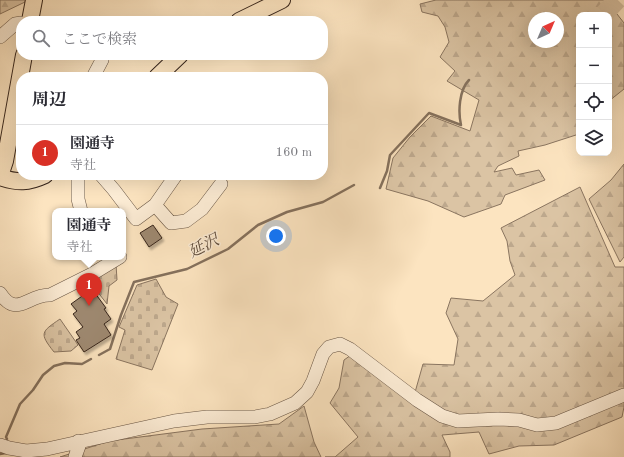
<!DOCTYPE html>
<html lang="ja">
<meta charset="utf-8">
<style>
body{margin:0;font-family:"Old Standard TT","Noto Serif JP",serif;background:#f2f2f3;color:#2b2b33}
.controls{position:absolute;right:12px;top:12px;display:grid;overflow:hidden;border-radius:8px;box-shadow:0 4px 16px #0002}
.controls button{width:36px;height:36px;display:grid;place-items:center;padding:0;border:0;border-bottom:1px solid #e1e1e2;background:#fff;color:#2b2b33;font:20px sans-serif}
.compass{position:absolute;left:528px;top:12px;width:36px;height:36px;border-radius:50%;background:#fff;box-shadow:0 4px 16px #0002;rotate:44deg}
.you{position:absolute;left:276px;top:236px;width:14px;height:14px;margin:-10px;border:3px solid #fff;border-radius:50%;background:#1a73e8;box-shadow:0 0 0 6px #1a73e833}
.badge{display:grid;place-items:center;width:26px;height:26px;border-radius:50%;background:#d93025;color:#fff;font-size:13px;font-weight:700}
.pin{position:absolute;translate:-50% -33px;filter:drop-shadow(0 1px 2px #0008)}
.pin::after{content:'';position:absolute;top:21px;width:14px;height:12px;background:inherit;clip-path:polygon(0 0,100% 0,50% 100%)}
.popup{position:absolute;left:52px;top:208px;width:74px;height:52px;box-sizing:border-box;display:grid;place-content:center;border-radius:8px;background:#fff;filter:drop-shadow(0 1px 3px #0005);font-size:13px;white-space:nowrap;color:#7c7c81}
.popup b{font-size:15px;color:#2b2b33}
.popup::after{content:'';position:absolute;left:50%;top:100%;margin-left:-8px;border:8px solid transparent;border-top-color:#fff}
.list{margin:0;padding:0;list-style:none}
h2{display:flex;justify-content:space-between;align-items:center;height:52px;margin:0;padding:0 16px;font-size:17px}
h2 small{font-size:13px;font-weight:400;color:#7c7c81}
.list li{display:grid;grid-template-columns:26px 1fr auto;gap:12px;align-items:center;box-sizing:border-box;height:56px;padding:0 16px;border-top:1px solid #e1e1e2}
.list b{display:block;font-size:15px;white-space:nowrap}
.list p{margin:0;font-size:13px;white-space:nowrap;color:#7c7c81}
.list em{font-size:13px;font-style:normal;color:#7c7c81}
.icon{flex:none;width:22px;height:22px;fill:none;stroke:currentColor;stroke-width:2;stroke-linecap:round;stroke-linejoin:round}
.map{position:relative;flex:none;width:624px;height:457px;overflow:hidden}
.search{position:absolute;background:#fff;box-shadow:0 4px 16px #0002;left:16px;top:16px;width:312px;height:44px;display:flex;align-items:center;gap:10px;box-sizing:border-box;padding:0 14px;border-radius:16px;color:#7c7c81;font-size:15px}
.panel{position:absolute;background:#fff;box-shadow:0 4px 16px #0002;left:16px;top:72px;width:312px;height:108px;border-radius:16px}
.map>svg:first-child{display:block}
.forest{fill:url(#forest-firs);stroke:#8a7560;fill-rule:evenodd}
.cemetery{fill:url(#cemetery-stones);stroke:#8a7560}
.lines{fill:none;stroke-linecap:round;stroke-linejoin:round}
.stream{stroke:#85715d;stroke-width:2.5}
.building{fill:#9e8971;stroke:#38261c;filter:url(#shadow)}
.highway-tunnel{stroke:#d5be9f;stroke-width:19;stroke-dasharray:19 10;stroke-linecap:butt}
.minor-casing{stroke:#695645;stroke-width:14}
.major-casing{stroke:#38261c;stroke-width:18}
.minor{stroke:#fdedd6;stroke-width:13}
.major{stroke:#fce4c0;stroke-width:16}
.labels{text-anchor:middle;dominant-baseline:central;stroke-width:3;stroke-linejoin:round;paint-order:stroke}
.water-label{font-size:16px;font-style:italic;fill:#5f4c3c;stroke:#fdedd6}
</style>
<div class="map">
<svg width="624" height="457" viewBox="0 0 624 457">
<defs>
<pattern id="forest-firs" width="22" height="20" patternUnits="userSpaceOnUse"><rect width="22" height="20" fill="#dbc4a4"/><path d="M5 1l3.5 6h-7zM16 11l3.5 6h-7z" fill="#bda88d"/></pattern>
<pattern id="cemetery-stones" width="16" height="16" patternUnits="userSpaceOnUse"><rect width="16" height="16" fill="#dbc4a4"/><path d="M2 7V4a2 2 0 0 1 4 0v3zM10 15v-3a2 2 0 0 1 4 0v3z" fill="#bda88d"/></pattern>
<filter id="shadow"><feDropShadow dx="2" dy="3" stdDeviation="1" flood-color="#0004"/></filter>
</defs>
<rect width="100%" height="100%" fill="#fce4c0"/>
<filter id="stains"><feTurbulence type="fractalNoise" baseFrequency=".005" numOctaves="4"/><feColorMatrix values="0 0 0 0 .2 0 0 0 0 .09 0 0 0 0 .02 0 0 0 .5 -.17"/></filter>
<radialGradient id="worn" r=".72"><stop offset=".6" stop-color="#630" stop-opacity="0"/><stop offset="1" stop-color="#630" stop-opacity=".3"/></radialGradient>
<path class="forest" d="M0,0h26l-1,2 -25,12z
M436,0h168l13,14 7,9v66l-15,12v-86h-30v119l-34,11 -27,6 1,5 -21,10 -4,6 18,-4 4,7 23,-5 6,10 -40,15 -4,9 -37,13 -36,-16 -42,-12 7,-31 17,-21 21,-21 39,15 9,-31 -32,-19 8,-10 -15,-14 9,-15 -4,-15 -7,-11 -16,-4 -2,-8zM534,18h24v24h-24z
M624,164v93l-4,5 -31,-63 22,-19z
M580,187l35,80h9v140l-2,10 -68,28 -35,1 -30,8 -10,-22 -37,3 8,17v5h-125h10l23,-20 -28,-34 9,-15 5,-28 10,-7 30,29 28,21 11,-39 31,1 4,-26 -12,-26 5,-15 32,3 32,-26 -5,-14 -3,-20 -6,-13z
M304,406l10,36 7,15h-261l49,-16 93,-12 77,-5z"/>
<path class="cemetery" d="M116,264l1,16 -8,6 -2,18 -14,-18 -1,-7z
M156,279l10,18 12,7 -26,66 -36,-11 9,-29 -6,-3 18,-42z
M60,319l18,26 -7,6 -17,1c-15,-19 -13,-20 6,-33z"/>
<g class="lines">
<path class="stream" d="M380,188l7,-17 3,-16 39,-42 32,12c-3,-13 -2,-35 8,-45
M99,355l11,-6 11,-34 13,-33 53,-13 41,-20 30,-24 29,-13 36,-10 31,-17
M7,439l-1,-2 14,-33 13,-14 10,-15 11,-9 11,-3 17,1 9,-5
M0,454l6,-1"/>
</g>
<path class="building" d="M153,225l9,13 -13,9 -9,-14z
M92,289l14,19 -2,1 7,10 -7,5 7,11 -27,17 -8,-12 4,-2 -4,-6 7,-5 -10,-13 4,-3 -6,-7z"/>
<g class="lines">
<path class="highway-tunnel" d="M604,0l20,19"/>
<defs>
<path id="minor" d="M0,37l15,-13 6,-1
M93,77l9,-17
M78,175v24l3,12
M101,175l13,15 22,29 19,-14 21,-30
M155,205l16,18 15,-2 16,-12 19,-25
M0,293c17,26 28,1 50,2l42,-21 28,-17
M0,445l9,3 17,3 21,-2 127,-28 33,-4h48l15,-3 25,-11 12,-11 6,-11 10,-27 6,-7 11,-3 10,5 67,51 25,16 16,5 40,-2 21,1 18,5 19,-2 68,-28
M75,457l4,-11 -1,-5"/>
<path id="major" d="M30,21l4,-21
M239,21l43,-21
M157,77l23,-22
M0,176l5,-15 19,-106
M0,177c18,6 28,6 45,-2"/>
</defs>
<use href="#minor" class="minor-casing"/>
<use href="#major" class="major-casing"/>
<use href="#minor" class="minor"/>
<use href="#major" class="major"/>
</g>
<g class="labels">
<g class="water-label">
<text transform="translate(204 247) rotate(-27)">延沢</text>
</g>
</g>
<rect width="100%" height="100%" filter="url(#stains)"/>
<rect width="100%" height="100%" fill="url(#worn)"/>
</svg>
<div class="controls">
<button>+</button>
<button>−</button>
<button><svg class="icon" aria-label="locate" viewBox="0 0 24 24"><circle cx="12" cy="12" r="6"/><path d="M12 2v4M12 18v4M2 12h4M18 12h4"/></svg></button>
<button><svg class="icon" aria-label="layers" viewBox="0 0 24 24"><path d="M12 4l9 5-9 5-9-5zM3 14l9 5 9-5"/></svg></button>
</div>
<svg class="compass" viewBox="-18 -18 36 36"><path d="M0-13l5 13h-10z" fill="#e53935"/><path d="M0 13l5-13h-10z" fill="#7c7c81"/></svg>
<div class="you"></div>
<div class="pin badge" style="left:89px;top:306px">1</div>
<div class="popup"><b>園通寺</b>寺社</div>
<div class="search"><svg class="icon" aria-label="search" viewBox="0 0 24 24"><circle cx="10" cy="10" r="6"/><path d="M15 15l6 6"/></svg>ここで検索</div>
<section class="panel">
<h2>周辺<small></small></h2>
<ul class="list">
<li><span class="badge">1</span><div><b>園通寺</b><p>寺社</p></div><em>160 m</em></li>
</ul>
</section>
</div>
